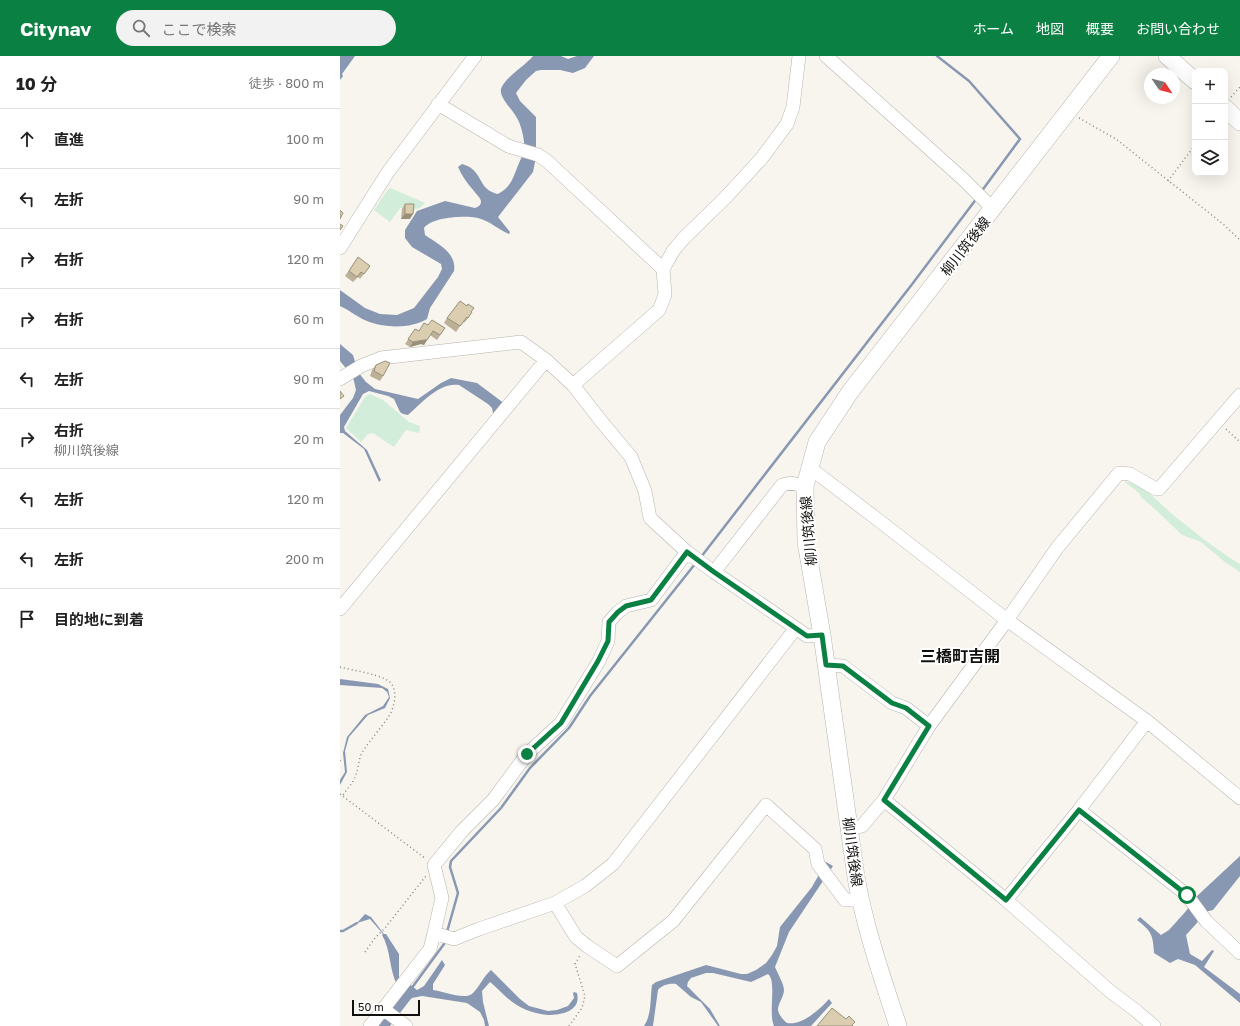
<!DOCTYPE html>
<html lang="ja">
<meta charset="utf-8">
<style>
body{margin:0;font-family:"Golos Text","Noto Sans JP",sans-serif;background:#f2f2f2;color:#222}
.controls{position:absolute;right:12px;top:12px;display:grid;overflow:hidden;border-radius:8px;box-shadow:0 4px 16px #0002}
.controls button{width:36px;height:36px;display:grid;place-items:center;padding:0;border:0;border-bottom:1px solid #e0e0e0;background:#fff;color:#222;font:20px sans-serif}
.compass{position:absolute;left:804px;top:12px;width:36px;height:36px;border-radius:50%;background:#fff;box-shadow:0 4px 16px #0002;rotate:125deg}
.scale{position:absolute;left:12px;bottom:10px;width:68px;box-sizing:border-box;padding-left:4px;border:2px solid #11100e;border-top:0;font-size:11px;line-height:14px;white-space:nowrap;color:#11100e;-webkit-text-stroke:3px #fff;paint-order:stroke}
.stop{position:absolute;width:12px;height:12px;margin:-9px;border:3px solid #0b8043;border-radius:50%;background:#fff}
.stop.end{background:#0b8043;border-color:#fff;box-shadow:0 1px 4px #0008}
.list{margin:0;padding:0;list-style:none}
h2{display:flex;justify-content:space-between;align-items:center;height:52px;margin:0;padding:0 16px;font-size:17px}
h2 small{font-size:13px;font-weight:400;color:#767676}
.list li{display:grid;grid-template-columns:26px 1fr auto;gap:12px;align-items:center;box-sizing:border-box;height:60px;padding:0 16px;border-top:1px solid #e0e0e0}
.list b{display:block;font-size:15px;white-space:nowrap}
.list p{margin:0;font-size:13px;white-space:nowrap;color:#767676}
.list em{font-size:13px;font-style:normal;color:#767676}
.icon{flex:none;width:22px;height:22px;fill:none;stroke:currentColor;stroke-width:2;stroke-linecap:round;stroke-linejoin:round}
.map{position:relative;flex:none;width:900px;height:970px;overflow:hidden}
header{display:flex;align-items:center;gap:24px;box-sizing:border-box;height:56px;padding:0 20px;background:#0b8043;color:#fff}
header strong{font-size:19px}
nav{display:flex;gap:22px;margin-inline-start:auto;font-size:14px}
.search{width:280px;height:36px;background:#f2f2f2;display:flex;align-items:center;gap:10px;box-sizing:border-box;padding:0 14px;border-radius:22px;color:#767676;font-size:15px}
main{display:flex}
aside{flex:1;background:#fff}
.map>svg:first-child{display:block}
.green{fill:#d2edd9}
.water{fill:#8998b2}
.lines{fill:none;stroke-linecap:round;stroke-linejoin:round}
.stream{stroke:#8998b2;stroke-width:2.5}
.minor-casing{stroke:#b7b4ae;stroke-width:14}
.major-casing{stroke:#b7b4ae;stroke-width:18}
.path{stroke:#888682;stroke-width:1.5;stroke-dasharray:1 3;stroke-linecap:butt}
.minor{stroke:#fff;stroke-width:13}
.major{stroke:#fff;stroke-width:17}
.wall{fill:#bcb197}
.shaded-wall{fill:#99907b}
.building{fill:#dbceb0;stroke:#99907b}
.route{stroke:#0b8043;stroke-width:5}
.labels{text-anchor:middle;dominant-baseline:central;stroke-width:4;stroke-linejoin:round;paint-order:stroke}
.street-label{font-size:14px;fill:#11100e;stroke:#fff}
.quarter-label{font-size:16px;font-weight:bold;fill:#11100e;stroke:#fff}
</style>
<header>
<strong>Citynav</strong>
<div class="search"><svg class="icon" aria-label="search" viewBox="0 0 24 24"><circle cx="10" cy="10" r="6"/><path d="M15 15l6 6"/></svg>ここで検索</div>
<nav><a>ホーム</a><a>地図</a><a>概要</a><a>お問い合わせ</a></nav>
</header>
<main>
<aside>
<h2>10 分<small>徒歩 · 800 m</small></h2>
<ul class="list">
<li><svg class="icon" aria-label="ahead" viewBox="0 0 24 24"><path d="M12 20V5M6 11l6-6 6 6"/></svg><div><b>直進</b></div><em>100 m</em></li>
<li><svg class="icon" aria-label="left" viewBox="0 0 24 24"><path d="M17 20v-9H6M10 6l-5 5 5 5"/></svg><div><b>左折</b></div><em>90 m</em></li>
<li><svg class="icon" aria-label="right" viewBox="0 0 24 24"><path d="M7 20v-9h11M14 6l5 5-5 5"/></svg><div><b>右折</b></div><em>120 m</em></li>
<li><svg class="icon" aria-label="right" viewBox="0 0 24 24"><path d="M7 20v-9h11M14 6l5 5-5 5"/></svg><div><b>右折</b></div><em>60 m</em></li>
<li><svg class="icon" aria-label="left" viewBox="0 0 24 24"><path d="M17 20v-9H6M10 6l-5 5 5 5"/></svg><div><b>左折</b></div><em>90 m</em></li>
<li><svg class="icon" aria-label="right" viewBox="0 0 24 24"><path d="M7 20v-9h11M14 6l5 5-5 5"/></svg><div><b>右折</b><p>柳川筑後線</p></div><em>20 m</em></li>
<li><svg class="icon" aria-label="left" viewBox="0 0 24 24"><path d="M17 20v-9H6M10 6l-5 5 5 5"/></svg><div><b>左折</b></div><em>120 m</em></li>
<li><svg class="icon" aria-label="left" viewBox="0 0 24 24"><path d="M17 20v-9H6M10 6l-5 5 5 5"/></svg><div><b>左折</b></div><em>200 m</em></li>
<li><svg class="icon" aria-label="arrive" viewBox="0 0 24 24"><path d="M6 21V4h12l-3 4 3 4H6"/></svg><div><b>目的地に到着</b></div></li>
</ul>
</aside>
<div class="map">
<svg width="900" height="970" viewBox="0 0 900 970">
<rect width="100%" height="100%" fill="#f8f5ee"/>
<path class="green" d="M50,132l31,13 4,2 -5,5 -5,1 -5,9 1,-10h-11l-10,14 -16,-12 12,-18z
M30,338l13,6 26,22 11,4 -1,7 -13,-3 -12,17 -21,-14 -5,1 -7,8 -15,-14 19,-31z
M785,425c22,5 35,24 52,37 20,16 41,33 63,46v8l-14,-9 -25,-21 -19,-7 -25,-24 -15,-13 -4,-6 -12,-9z"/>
<path class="water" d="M0,0h15l-13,18 1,2 -3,4z
M193,0h28l7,3 9,-3h17l-9,12 -12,5 -13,-3h-19l-5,1 -10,9 -10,13 4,8 16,16v40l-3,15 -35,45 12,15 -1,2c-10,-4 -19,-13 -31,-16 -13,-3 -46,-1 -54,10l1,7c13,9 32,18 29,36l-24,37 -3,11c-16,10 -43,9 -60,2 -8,-3 -18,-11 -27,-15v-16l25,18 15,6 17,1 17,-7 24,-31 4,-8 -1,-5 -29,-17 -7,-9v-8l12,-19 28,-10 30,7c3,-1 6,-3 6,-6 0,-4 -5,-8 -7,-11 -7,-8 -12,-15 -16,-24l4,-3c3,1 7,2 9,4 12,9 9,22 27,26 12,-7 14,-13 19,-26 2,-6 7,-14 7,-21 1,-6 -3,-23 -7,-29 -4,-8 -18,-20 -16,-29 3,-11 24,-23 32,-33z
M0,288l13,11 5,17 8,10 9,7 43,10 23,-16 10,-5 26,5 28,21 -11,14 -2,-10 -4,-4 -29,-19c-20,-3 -37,18 -51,30l-5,-1 -3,-2 -6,-13 -6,-3 -19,-5 -6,3 -19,33 1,4 22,19 14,30 -2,2 -15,-33 -21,-16h-3v-18l13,-17 3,-8 -3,-13 -13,-16z
M0,623l38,5 10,5 2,9 -5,10 -17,7 -19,22 -4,14 2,21 -7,13v-5l5,-8 -2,-19 4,-16 18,-22 18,-9 6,-9 -2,-5 -5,-4 -42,-3z
M900,800v20l-27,34 -8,2 -5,4 -3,7 -11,12 4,19 12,7 10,-11 2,1 -10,16 36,27v9l-45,-38 -17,-6 -8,4 -16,-10c-1,-19 -3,-22 -17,-33l3,-3 21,18 8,-5 17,-19 11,-15z
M486,806l7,4 -44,66 -14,35c2,5 9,17 9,23 0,7 -6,13 -6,20 1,5 5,10 9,13 15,3 33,-14 42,-24l3,4 -21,23h-37c-6,-13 3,-45 -6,-52l-17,8 -38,-9h-7l-15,5 -3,4 -1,4 23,23 10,17h-2l-17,-24 -10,-5 -15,-13c-7,-1 -14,1 -18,6l-5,36h-9c8,-12 6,-27 8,-41l4,-3 50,-17 35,9h6l9,-4 10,-7 6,-8 5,-9 3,-19 32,-40z
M25,858l6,3 13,17h2l13,20v23l2,6h7l9,7 7,-4 18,-26 3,5 -12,19v6c10,1 32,11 40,3 7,-7 10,-16 18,-23l29,29 9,7 19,5 9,-1 11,-4 6,-8 -1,-5 1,-1 3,1c2,9 -1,14 -8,18 -6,3 -15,4 -21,4 -19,-2 -31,-8 -44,-20 -5,-5 -9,-9 -14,-13l-8,9 1,11 6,24h-4l-1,-6 -4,-8 -13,-9 -45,-7 -10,2 -2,2 -20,26h-14l21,-41c-8,-16 -6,-35 -15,-50l1,-1 -13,-15 -13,4z"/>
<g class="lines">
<path class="stream" d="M597,0l32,25 51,58 -39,53
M361,501l212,-274 64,-85
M0,875h3l14,-8
M107,876l11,-39 -8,-26 1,-6 50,-53 29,-40 39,-40 21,-32 105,-132
M71,933l33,-45 1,-3"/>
<defs>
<path id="minor" d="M486,0l137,123 30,30
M98,48l70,42 30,9 9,6 116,108
M0,192l48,-76 87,-116
M0,323l21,-13 20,-8 140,-16 25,18 27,25 28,36 30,36 14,34 5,27 37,34 27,20
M233,329l86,-75 6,-15 -2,-26 10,-18 11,-13 42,-41 35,-38 26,-35 6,-17 6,-51
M470,412l67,51 130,101 140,101 93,77
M347,496l-36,48 -25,6 -8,6 -9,10 -1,19 -9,20 -38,62 -34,31 -34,46 -31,31 -28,34 8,33 -8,35 20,6 25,-10 76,-26 30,-17 28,-22 183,-236 11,8 15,-1
M0,553l206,-249
M456,572l-82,-56 68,-87 9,-2 14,3
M486,609l17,1 49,37 14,5 23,18
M544,744l122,100 105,92 24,18 19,16
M739,754l108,85 19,26 34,32
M509,773l13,-3 22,-26 45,-74 78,-106 50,-72 62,-75 11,1 26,15h3l81,-94
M666,844l73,-90 68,-89
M215,847l21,34 11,9 30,20 56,-45 93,-116 49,44 3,15 27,36h15
M43,953l23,17
M30,970l60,-77 4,-16"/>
<path id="major" d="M827,0l28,25
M885,52l15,14
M558,970c-16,-49 -33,-98 -42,-149l-34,-242 -16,-93 -1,-56 12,-44 33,-50 261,-336"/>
</defs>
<use href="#minor" class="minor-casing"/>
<use href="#major" class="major-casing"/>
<path class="path" d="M891,41l9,-10
M739,62l37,21 107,85 17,16
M828,125l27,-36
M886,373l14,13
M0,611c15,4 34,6 47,13 12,6 8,27 2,36 -8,12 -18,23 -26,35 -5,8 -4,17 -8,26 -2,6 -8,12 -12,18
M0,704v4
M0,738l86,65
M25,896l10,-14 10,-10 41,-52
M229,970l13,-18 3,-12 -10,-32 6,-10"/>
<use href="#minor" class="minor"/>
<use href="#major" class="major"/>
</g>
<path class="wall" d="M65,148l5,15h-9l1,-10z
M18,201l12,9 -10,13 -2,-2 -5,5 -8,-6z
M131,256l-2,5 -5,6 -1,-1 -7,10 -12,-9 3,-5z
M88,269l17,3 -8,12 -7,-5 -6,10 -3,-1 -11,3 -5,-3 10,-15 4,2z
M36,309l7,11 -3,5 -10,-5 2,-6z"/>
<path class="shaded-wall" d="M65,158h8l-3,5h-9z
M84,284h3l-3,5 -3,-1 -11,3 3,-5z"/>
<path class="building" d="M65,148h9l-1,10h-8z
M0,154l3,3 -3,6z
M0,168l3,2 -3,4z
M18,201l12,9 -6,8 -3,-2 -4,5 -8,-6z
M120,245l7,5 1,-2 6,4 -3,4h1l-4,6 -1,-1 -7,9 -13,-8z
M92,264l13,8 -5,7 -7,-4 -6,9h-3l-11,2 -5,-3 7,-10 4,2 5,-8 4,2z
M45,305l5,2 -7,13 -9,-5 2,-6z
M0,335l4,5 -4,3z
M492,952l14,11 3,-3 6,6 -3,3 1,1h-36z"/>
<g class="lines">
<path class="route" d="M187,698l34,-31 37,-62 10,-20 1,-19 9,-10 8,-6 25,-6 36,-48 27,20 93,64 15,-1 4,30 17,1 49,37 14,5 23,18 -45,74 122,100 73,-90 108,85"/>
</g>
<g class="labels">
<g class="street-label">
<text transform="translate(625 190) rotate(-52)">柳川筑後線</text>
<text transform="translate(468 475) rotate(-95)">柳川筑後線</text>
<text transform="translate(513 796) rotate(82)">柳川筑後線</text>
</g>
<g class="quarter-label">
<text x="620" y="600">三橋町吉開</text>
</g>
</g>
</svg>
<div class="controls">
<button>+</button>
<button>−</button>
<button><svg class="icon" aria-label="layers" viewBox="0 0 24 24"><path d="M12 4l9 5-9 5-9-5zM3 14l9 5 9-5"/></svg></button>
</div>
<svg class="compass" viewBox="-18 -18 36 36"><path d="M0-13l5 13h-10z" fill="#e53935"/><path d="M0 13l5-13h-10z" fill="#767676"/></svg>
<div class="scale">50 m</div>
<div class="stop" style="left:847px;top:839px"></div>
<div class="stop end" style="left:187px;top:698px"></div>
</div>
</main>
